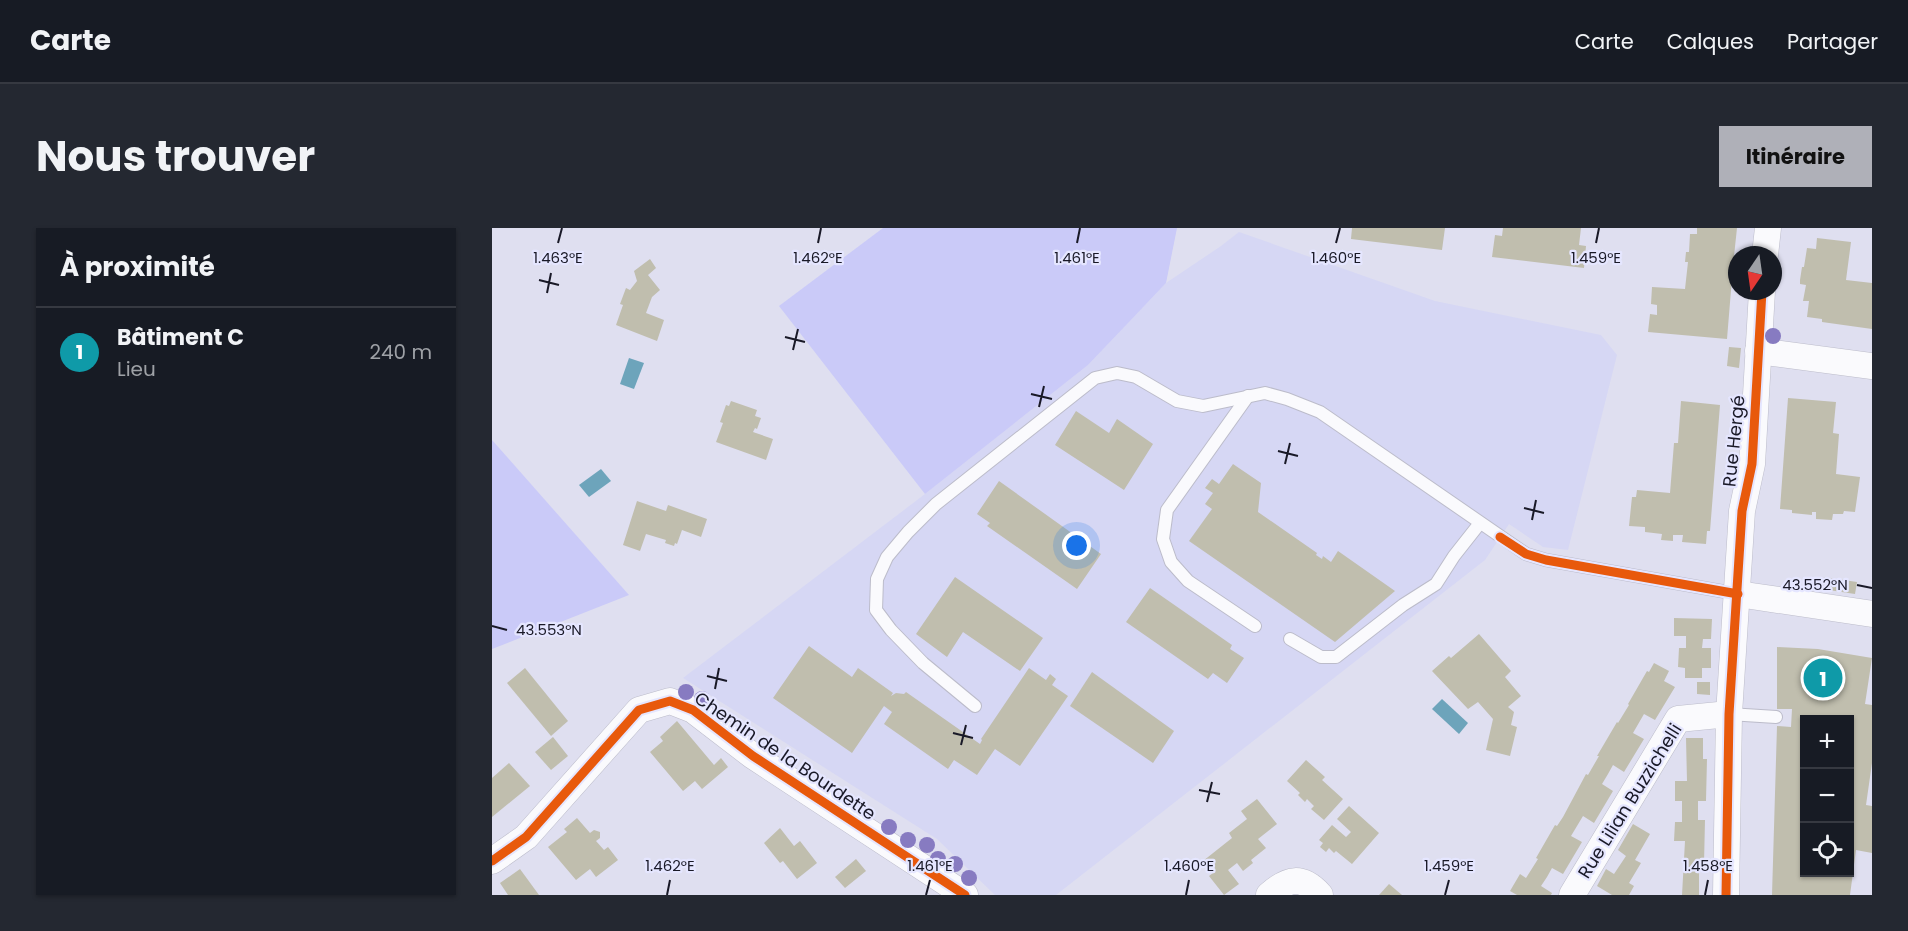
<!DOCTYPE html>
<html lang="fr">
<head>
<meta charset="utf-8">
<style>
  :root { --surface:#171b24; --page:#242831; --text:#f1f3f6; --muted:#9ea1a6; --line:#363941; --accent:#afb0b8 }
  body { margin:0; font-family:Poppins,sans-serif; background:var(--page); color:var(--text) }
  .controls { position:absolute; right:18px; bottom:18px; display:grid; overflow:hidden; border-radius:0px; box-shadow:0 2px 4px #0004 }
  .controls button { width:54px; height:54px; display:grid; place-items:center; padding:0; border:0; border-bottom:2px solid var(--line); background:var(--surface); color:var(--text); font:30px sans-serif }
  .compass { position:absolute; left:1236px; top:18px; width:54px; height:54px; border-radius:50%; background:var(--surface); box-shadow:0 2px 4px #0004; rotate:193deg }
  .you { position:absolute; left:585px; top:318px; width:21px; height:21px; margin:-15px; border:4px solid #fff; border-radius:50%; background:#1a73e8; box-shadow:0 0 0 9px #1a73e833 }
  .badge { display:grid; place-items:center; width:39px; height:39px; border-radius:50%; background:var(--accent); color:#fff; font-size:20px; font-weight:700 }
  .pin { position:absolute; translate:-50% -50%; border:3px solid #fff; box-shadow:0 2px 6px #0006 }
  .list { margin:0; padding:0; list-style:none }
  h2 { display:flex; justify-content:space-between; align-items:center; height:78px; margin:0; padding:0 24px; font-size:26px }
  h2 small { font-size:20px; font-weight:400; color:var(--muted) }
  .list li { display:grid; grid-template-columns:39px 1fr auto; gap:18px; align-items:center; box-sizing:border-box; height:90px; padding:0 24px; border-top:2px solid var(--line) }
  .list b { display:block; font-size:22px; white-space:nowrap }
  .list p { margin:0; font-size:20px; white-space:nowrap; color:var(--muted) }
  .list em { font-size:20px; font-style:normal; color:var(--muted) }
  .icon { flex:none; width:33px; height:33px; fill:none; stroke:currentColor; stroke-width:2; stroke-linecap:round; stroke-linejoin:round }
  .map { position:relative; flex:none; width:1380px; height:667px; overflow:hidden; border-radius:0px }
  header { display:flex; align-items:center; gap:36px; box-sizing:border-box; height:84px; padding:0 30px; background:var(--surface); border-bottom:2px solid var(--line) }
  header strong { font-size:28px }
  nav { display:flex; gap:33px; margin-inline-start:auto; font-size:21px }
  .intro { display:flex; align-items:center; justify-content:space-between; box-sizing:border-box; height:144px; padding:0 36px }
  h1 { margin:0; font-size:42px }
  .button { padding:15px 27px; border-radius:0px; background:var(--accent); color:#111; font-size:21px; font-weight:700 }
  main { display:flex; gap:36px; padding:0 36px }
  aside { flex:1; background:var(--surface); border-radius:0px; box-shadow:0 2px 4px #0004 }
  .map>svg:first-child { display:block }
</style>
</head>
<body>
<header>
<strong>Carte</strong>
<nav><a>Carte</a><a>Calques</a><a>Partager</a></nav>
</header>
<div class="intro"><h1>Nous trouver</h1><a class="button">Itinéraire</a></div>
<main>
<aside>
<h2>À proximité<small></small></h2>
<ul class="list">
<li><span class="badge" style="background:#0f9aa8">1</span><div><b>Bâtiment C</b><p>Lieu</p></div><em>240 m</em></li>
</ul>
</aside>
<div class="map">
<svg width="1380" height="667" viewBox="0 0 1380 667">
  <rect width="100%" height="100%" fill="#dfdff0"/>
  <path fill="#d6d7f4" d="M747,4L943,73L1109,107L1125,127L1076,322L1051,319L1017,296L993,332L564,667H503L445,611L191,450L433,266L596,137L674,55L729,18Z"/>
  <g fill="#cacaf8">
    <path d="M391,0H685L674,55L638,93L596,137L433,266L287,78Z"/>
    <path d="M0,212L137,367L0,421Z"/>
  </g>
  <g fill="#6da4bb">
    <path d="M137,130L152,135L142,161L128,156Z"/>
    <path d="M109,241L119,253L97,269L87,257Z"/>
    <path d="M950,471L976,495L967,506L940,481Z"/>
  </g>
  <g fill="#c0beae" fill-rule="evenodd">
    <path d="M860,0H953L950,22L859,11Z"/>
    <path d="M1011,0H1089L1087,17L1094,18L1092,40L1000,29L1003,7L1010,8Z"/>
    <path d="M1205,0H1245L1242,28L1245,29L1244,38H1241L1235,111L1156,104L1158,86L1165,87V77L1159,76L1160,59L1193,61L1196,34H1193L1194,24H1197L1198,6H1205Z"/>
    <path d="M1325,10L1359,14L1354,52L1380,55V101L1330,94V91L1315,89L1317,73H1311L1314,57L1308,56V52L1310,39H1312L1315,20L1324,21Z"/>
    <path d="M158,31L164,40L156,47L168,62L160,69L154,85L172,92L165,113L124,97L131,77L128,76L134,60L138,62L145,53L142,43Z"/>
    <path d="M1237,119L1249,120L1247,140L1235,138Z"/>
    <path d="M1296,170L1344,174L1341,205L1347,206L1344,246L1368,249L1363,284L1352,283L1351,286H1341L1340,292L1324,291V284H1320V287L1300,285V282L1288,281Z"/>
    <path d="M239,173L265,182L263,188L269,190L265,201L263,200L261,204L281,211L274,232L224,214L231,195L228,194L234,177L237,178Z"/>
    <path d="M1189,173L1228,177L1218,303H1215L1214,316L1190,314L1191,307H1181V313L1169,312L1170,306L1153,304V299L1137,298L1140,269H1144L1145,262L1178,265L1182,215H1186Z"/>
    <path d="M584,183L617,205L625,191L661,216L632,262L563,217Z"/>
    <path d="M741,236L769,255L766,284L825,325L824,327L830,331L831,328L839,334L846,323L903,363L843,414L697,313L720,281L713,276L721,265L713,260L720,251L727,256Z"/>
    <path d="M507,253L609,326L585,361L495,298L498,295L485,286Z"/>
    <path d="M145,273L174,283L176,277L215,291L209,309L190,302L185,316L183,315L182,318L173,315L174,312L154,306L148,323L131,317Z"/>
    <path d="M463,349L551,410L528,443L471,404L455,429L424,406Z"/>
    <path d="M1332,349L1365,354L1363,366L1330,361Z"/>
    <path d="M658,360L740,417L738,421L752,430L735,455L721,445L716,451L634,394Z"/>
    <path d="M1182,390L1220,391L1219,411H1211L1210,420H1219V440H1210V450H1193V440L1186,439L1187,420H1194V408H1182Z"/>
    <path d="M987,406L1019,443L1013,449L1029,468L1016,479L1022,484L1019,497L1025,499L1018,528L994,522L1001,491L986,474L976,481L940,443L957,428L959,430Z"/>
    <path d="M317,418L360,449L366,440L401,465L399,468L404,465L412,466L414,464L488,516L490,512L489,511L537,440L554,452L558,446L564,451L560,457L576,468L528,538L503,521L485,547L462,532L456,541L392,496L400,484L392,478L360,525L281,470Z"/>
    <path d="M1285,419L1326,421L1380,430L1373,476L1380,477V535L1374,577L1380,578V625L1364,622L1358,667H1280L1285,498L1299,499L1300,481H1285ZM1312,491H1358V645H1312Z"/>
    <path d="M1162,435L1177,443L1172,453L1183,459L1163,492L1152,486L1141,505L1152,511L1132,544L1121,537L1116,546L1110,556L1121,563L1102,595L1091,588L1079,608L1090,614L1071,646L1060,640L1055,649L1049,658L1060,665L1059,667H1025L1018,663L1028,646L1034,650L1046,631L1044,630L1063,597L1065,598L1071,589L1094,546L1096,547L1107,528H1105L1125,494L1126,495L1137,477L1136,476L1155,443L1157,444Z"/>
    <path d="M33,440L76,493L59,508L15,455Z"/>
    <path d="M600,444L682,503L661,535L578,478Z"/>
    <path d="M1205,454H1218V467L1205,466Z"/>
    <path d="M185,493L222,537L229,530L236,539L210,561L203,553L191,563L158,524L171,513L168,509Z"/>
    <path d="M61,509L76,528L59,542L43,524Z"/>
    <path d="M1194,510H1211V531H1215L1214,573H1206V592H1213L1212,636L1207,635V667H1190L1193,613H1182L1183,594H1190V573H1183V553H1195Z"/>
    <path d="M814,532L833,549L830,552L851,571L832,592L819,581L822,578L815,571L813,574L806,567L808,565L795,553Z"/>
    <path d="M17,535L38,558L0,589V550Z"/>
    <path d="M765,571L785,596L766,611L774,620L759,632L761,635L751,643L745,635L736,642L747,656L732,667L717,648L721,645L711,633L740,610L737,605L755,591L749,583Z"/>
    <path d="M857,578L887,605L860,636L844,623L842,625L837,620L834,624L828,619L831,615L827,612L840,597L854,609L859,604L845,591Z"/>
    <path d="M85,590L98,605L102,602L108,604V610L104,613L112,622L116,619L126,632L104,649L98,641L84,652L56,619L75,604L72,601Z"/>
    <path d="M1141,596L1158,606L1143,632L1149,635L1137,655L1142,658L1137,667H1120L1105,658L1114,641L1122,646L1134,628L1126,622Z"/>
    <path d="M288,600L302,618L308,613L325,635L305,651L291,633L288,635L272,615Z"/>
    <path d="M364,631L374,643L353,660L343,649Z"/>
    <path d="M28,641L47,667H16L8,655Z"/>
    <path d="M897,656L910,667H887Z"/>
  </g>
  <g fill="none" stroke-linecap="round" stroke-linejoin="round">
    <defs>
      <g id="service">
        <path d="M756,168L675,282L671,311L679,334L696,353L763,398"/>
        <path d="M798,411L829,429H844L911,377L944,356L962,328L988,295"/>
        <path d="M483,478L431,435L399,402L384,382L385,351L395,329L416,304L444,276L603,150L625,145L644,149L685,173L711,178L773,165L795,171L828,184L1034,326L1054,332L1246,366"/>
        <path d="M1237,486L1284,489"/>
      </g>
      <g id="minor">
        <path d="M1273,27L1276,0"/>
        <path d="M1266,123L1380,138"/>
        <path d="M1246,366L1380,386"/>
        <path d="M0,633L34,609L147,482L178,473L201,482L261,528L473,667"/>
        <path d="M777,667C796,650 810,647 828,667"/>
        <path d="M1080,667L1186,491L1237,486"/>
        <path d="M1234,667L1237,486L1250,283L1260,236L1270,63"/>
      </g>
    </defs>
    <use href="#service" stroke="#bcbcca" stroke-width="14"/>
    <use href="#minor" stroke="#bcbcca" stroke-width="27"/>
    <use href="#service" stroke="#fafafd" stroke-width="12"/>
    <use href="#minor" stroke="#fafafd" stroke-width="26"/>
    <defs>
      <g id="cycleway">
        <path d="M1008,309L1034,326L1054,332L1246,366"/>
        <path d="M0,633L34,609L147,482L178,473L201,482L261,528L473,667"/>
        <path d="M1234,667L1237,486L1250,283L1260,236L1270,63"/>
      </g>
    </defs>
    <use href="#cycleway" stroke="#e5e6ff" stroke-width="13"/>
    <use href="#cycleway" stroke="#e8590c" stroke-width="9"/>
  </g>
  <g fill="#877bc1">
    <circle cx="1281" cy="108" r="8"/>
    <circle cx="194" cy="464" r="8"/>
    <circle cx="210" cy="471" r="8"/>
    <circle cx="397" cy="599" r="8"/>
    <circle cx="416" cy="612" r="8"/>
    <circle cx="435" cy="617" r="8"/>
    <circle cx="446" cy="631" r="8"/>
    <circle cx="463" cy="636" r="8"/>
    <circle cx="477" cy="650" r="8"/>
  </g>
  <path fill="none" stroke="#191927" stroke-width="2" d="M66,15L70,0M326,15L329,0M585,15L588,0M844,15L848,0M1104,15L1107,0M47,52L67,57M55,65L59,45M293,109L313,114M301,122L306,101M539,166L560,171M547,179L552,158M786,223L806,228M793,236L798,215M1032,280L1052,285M1040,292L1044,272M1365,357L1380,360M0,398L15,402M215,448L235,453M223,461L227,440M461,505L481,510M469,517L474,497M707,562L728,566M715,574L720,554M175,667L178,652M434,667L438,652M694,667L697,652M953,667L957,652M1213,667L1216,652"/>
  <g text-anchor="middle" stroke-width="4.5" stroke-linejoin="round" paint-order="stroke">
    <g font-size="18" fill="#191927" stroke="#e5e6ff">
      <text transform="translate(1242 213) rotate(-84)" y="6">Rue Hergé</text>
      <text transform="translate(293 528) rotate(34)" y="6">Chemin de la Bourdette</text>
      <text transform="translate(1138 573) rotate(-58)" y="6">Rue Lilian Buzzichelli</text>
    </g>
  </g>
  <g font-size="15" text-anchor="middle" fill="#191927" stroke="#e5e6ff" stroke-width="4.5" stroke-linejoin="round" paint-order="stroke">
    <text x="66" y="35">1.463°E</text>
    <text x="326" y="35">1.462°E</text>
    <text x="585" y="35">1.461°E</text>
    <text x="844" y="35">1.460°E</text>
    <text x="1104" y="35">1.459°E</text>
    <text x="1323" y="362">43.552°N</text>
    <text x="57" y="407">43.553°N</text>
    <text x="178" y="643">1.462°E</text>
    <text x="438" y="643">1.461°E</text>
    <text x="697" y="643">1.460°E</text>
    <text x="957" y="643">1.459°E</text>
    <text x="1216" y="643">1.458°E</text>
  </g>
</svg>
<div class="controls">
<button>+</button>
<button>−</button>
<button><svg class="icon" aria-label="locate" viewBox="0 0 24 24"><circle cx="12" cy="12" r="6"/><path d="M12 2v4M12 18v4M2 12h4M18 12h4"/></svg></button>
</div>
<svg class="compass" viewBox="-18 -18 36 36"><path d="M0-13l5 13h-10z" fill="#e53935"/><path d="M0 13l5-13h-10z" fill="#9ea1a6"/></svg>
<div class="you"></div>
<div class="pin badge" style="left:1331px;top:450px;background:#0f9aa8">1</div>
</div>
</main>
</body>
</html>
